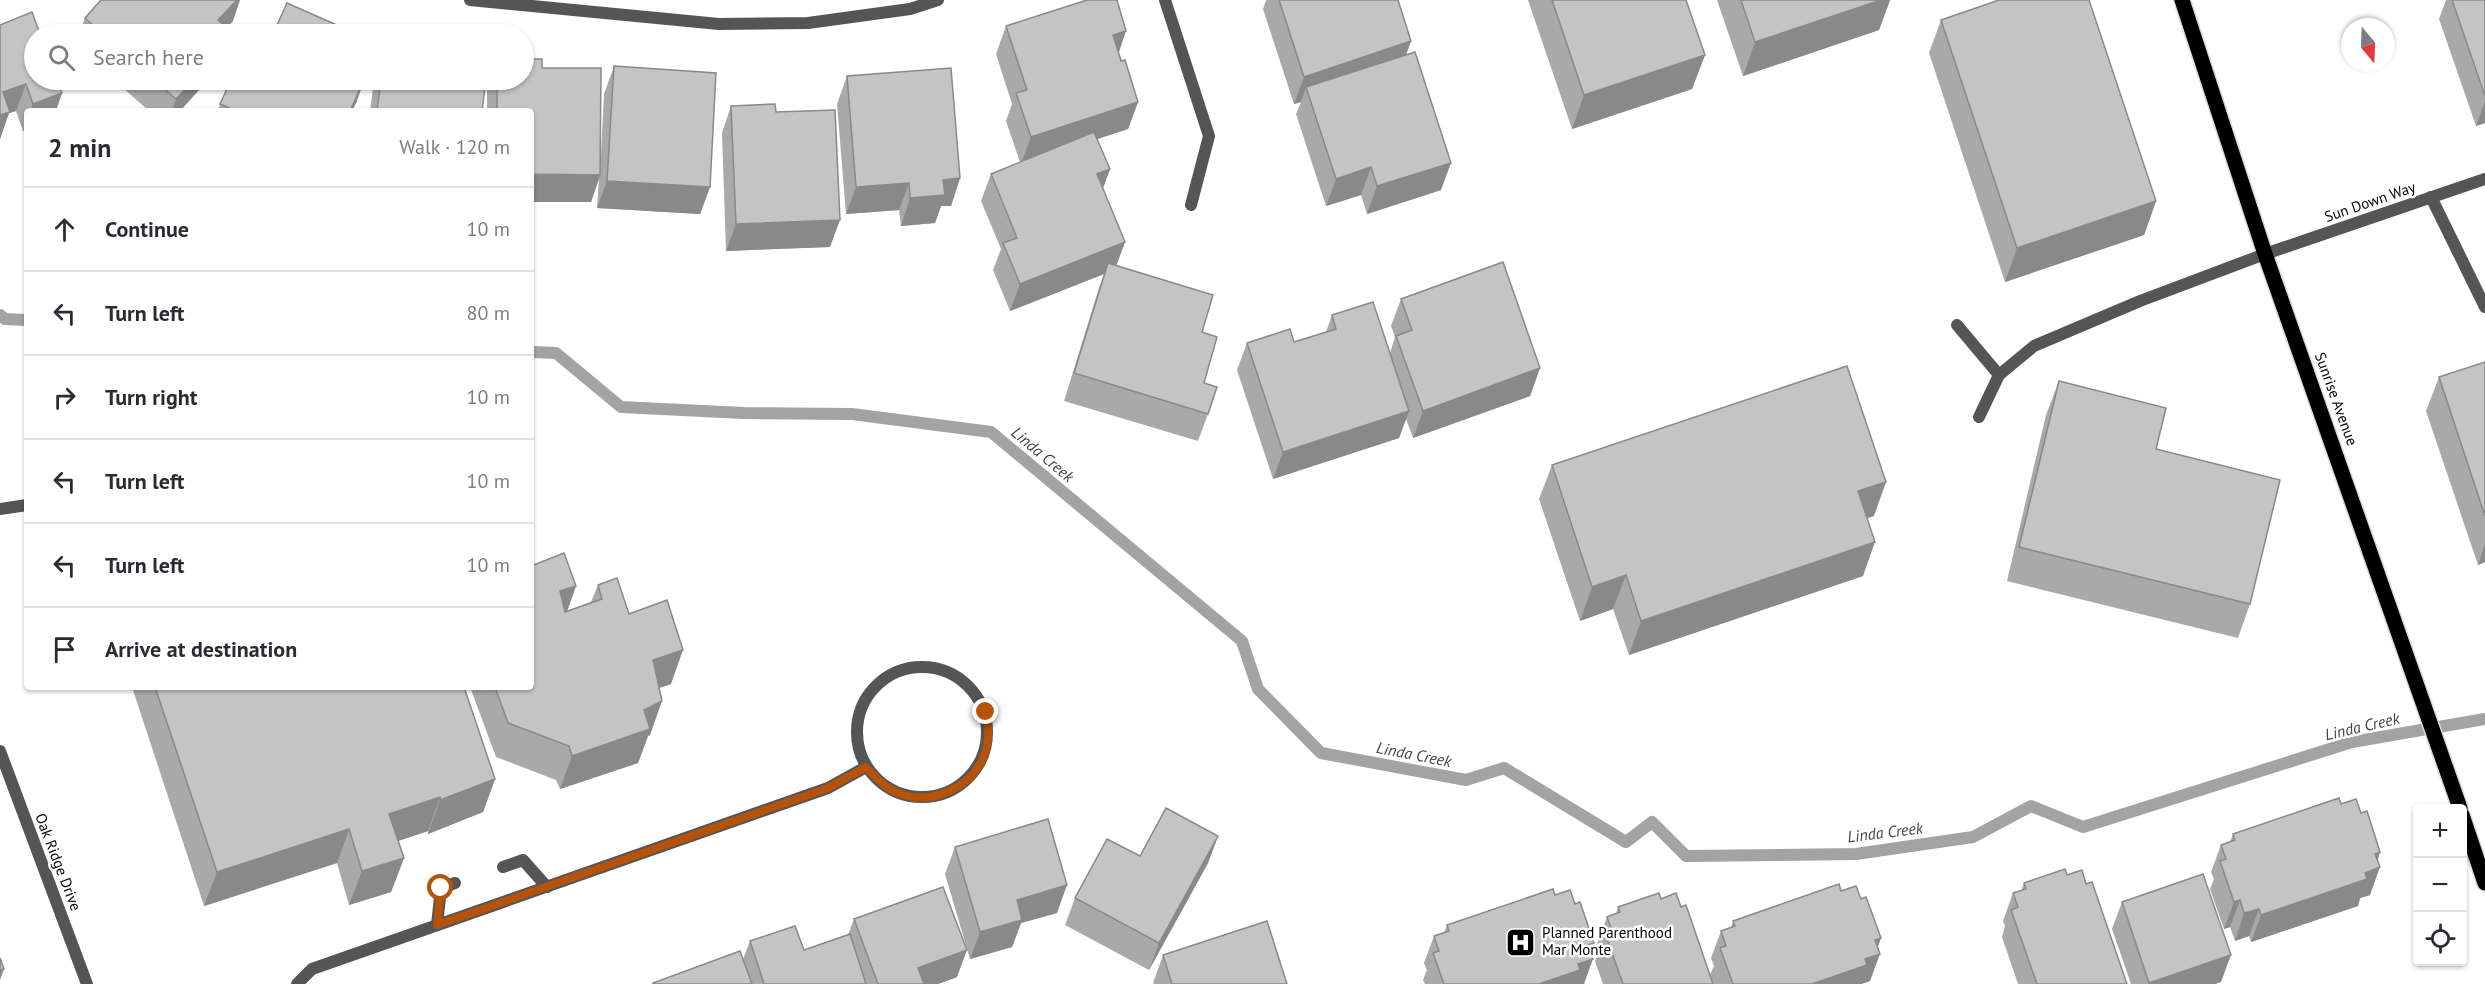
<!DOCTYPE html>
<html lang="en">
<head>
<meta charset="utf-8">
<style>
  :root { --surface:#fff; --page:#f2f2f3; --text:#2b2b33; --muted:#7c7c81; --line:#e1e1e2 }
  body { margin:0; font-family:"PT Sans",sans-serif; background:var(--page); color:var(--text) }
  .controls { position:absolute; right:18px; bottom:18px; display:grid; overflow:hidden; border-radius:6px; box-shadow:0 2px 4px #0004 }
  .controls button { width:54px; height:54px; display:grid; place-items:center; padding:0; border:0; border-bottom:2px solid var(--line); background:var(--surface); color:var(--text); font:30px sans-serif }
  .compass { position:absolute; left:2341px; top:18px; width:54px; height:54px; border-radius:50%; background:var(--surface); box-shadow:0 2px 4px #0004; rotate:161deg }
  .stop { position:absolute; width:18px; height:18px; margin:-14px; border:4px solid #b45309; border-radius:50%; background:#fff }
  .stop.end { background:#b45309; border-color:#fff; box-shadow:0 2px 6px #0008 }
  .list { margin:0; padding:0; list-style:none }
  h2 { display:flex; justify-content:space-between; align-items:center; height:78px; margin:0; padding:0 24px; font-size:26px }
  h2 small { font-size:20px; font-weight:400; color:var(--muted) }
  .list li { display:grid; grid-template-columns:39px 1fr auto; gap:18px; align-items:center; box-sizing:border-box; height:84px; padding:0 24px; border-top:2px solid var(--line) }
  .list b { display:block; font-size:22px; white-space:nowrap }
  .list em { font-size:20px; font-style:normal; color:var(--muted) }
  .icon { flex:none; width:33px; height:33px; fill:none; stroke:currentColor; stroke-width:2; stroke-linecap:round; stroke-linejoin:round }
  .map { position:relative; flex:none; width:2485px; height:984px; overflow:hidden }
  .search { position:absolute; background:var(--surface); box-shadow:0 2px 4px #0004; left:24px; top:24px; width:510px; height:66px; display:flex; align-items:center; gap:15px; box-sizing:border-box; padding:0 21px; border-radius:33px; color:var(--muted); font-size:22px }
  .panel { position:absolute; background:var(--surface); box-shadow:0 2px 4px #0004; left:24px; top:108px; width:510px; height:582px; border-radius:6px }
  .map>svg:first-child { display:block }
</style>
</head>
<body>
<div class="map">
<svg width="2485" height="984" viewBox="0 0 2485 984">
  <rect width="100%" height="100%" fill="#fff"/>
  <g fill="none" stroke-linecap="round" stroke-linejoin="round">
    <g stroke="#a3a3a3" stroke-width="12">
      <path d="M0,315L5,319L27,320"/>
      <path d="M531,352L556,353L621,407L744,413L852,414L991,432L1242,641L1258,689L1321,753L1466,780L1504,768L1626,842L1652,822L1686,856L1856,854L1973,837L2031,806L2083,827L2352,742L2485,719"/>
    </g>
    <defs>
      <g id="primary">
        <path d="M2182,0L2265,254L2460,808"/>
        <path d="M2462,815L2485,883"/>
      </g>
    </defs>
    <use href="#primary" stroke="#dbdbdb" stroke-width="18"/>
    <g stroke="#555" stroke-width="12">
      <path d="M2431,197L2485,307"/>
      <path d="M1957,325L1999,375"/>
      <path d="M1979,417L1999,375L2034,346L2140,301L2265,254"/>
      <path d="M0,509L27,505"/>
      <circle cx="922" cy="732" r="65"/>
      <path d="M503,867L523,860L547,887"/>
      <path d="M437,925L441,888L455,883"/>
      <path d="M297,984L312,969L828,788L866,767"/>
    </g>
    <g stroke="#555" stroke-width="12">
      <path d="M470,0L719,24L808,23L910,9L938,0"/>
      <path d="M1165,0L1209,136L1191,205"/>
      <path d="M2265,254L2485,179"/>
      <path d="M0,751L87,984"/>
    </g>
    <use href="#primary" stroke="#000" stroke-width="15"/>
  </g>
  <g fill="#a9a9a9">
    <path d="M1266,0H1398L1411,41L1406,55L1441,190L1367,214L1361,195L1326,206L1296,114L1301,102L1294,104L1263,9Z"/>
    <path d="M1528,0H1686L1705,55L1692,89L1572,129Z"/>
    <path d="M1717,0H1890L1879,30L1743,76Z"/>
    <path d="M2446,0H2485V123L2476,126L2439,19Z"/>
    <path d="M85,18L233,21L227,27L234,34H79Z"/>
    <path d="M1941,20L2156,201L2144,235L2005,282L1929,53Z"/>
    <path d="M0,25L56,111H27V129L23,131L16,111L9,113L0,139Z"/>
    <path d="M1006,26L1119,53L1138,102L1128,129L1097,139L1110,169L1103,188L1125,242L1116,266L1202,332L1204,383L1208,414L1198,441L1064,401L1098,291L1104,274L1010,311L993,270L1001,249L981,201L991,174L1020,162L1006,121L1012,104L996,54Z"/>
    <path d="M614,66L710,187L700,214L597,208L599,179L591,202L531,111H487V86L490,80H524L542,68L601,154L604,94Z"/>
    <path d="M847,76L960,178L951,206H941L935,223L901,226L899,210L846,214L837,104Z"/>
    <path d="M114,80H208L180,111H149Z"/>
    <path d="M374,80H486L482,111H370Z"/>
    <path d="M357,101L352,111H218L220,104Z"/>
    <path d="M731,106L776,112L830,247L726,251L722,133Z"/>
    <path d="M1401,299L1540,368L1530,396L1413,438L1406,419L1399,438L1273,479L1237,370L1247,343L1294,342L1326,332L1332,315L1390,353L1395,337L1391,326Z"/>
    <path d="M2485,362V562L2478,565L2426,411L2439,377Z"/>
    <path d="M2059,381L2156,449L2250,604L2238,638L2007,581L2046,415Z"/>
    <path d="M1552,465L1874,516L1867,518L1863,576L1629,655L1613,609L1580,621L1539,499Z"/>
    <path d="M598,585L629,614L671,684L659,688L650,735L648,736L638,763L560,789L556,780L496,757L470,687H531L576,586L567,611L591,602Z"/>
    <path d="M132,687H464L495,779L483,812L428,834V831L398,841L404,858L391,892L349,905L337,863L204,906Z"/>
    <path d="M2341,804L2361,813L2380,852L2378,860L2370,895L2360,898L2358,906L2251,942L2249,936L2235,941L2230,927L2224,929L2210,889L2214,879L2211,872L2221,845L2230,842L2233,834Z"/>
    <path d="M1218,836L1208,863L1149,970L1065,925L1075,898L1140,856Z"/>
    <path d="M955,847L1057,913L1021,923L1012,947L970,959L945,874Z"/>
    <path d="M2067,875L2086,884L2127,984H2018L2002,937L2005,926L2003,921L2013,893L2021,891L2024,883Z"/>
    <path d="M1841,891L1861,899L1881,938L1878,947L1870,981L1861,984H1603L1595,961L1599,950L1597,944L1607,917L1616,914L1618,907L1661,899L1681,907L1710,975L1714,966L1711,958L1721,931L1731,928L1733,921Z"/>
    <path d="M1555,895L1591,952L1584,984H1425L1423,980L1427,970L1424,963L1434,936L1444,933L1447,925Z"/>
    <path d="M2122,902L2221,982L2215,984H2131L2112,929Z"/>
    <path d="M854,919L957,977L938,984H652L653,983L743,959L750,941L804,950L848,935Z"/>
    <path d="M1163,955L1287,984H1154L1153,983Z"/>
  </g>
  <g fill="#898989">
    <path d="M237,0H240L233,21L220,34L218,20Z"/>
    <path d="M1881,0H1890L1879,30L1743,76L1755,42Z"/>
    <path d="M1126,31L1117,58L1113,35Z"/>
    <path d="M1411,41L1401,68L1306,87L1301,102L1294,104L1304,77Z"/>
    <path d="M1705,55L1692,89L1572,129L1584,95Z"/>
    <path d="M194,80H208L180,111H172L176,99Z"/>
    <path d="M364,80L357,101L352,111H350Z"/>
    <path d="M26,84L16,111L9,113L0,139V100L3,92Z"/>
    <path d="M62,93L56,111H30L33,104Z"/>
    <path d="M2485,101V123L2476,126Z"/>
    <path d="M1138,102L1128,129L1021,164L1031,137Z"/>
    <path d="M27,120V129L23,131Z"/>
    <path d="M1451,163L1441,190L1367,214L1377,186Z"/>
    <path d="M1371,167L1361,195L1326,206L1336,179Z"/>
    <path d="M1110,169L1100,196L1097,174Z"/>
    <path d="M531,174L600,175L591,202H531Z"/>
    <path d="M960,178L951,206H941L935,223L901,226L910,198L943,180Z"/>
    <path d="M607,181L710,187L700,214L597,208Z"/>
    <path d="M909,183L899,210L846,214L856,187Z"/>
    <path d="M2156,201L2144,235L2005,282L2017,248Z"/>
    <path d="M840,220L830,247L726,251L736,224Z"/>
    <path d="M1125,242L1115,269L1108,263L1104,274L1010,311L1020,284Z"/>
    <path d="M1540,368L1530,396L1413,438L1423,411Z"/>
    <path d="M1409,411L1399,438L1273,479L1283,452Z"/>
    <path d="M1886,482L1874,516L1846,525L1858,491Z"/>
    <path d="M1875,542L1863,576L1629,655L1641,621Z"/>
    <path d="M2485,544V562L2478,565Z"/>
    <path d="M1626,575L1613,609L1580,621L1592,587Z"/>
    <path d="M576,586L564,620L560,591Z"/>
    <path d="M683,650L671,684L641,694L653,660Z"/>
    <path d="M662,701L650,735L648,736L638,763L560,789L572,756L644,710Z"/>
    <path d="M495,779L483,812L428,834L440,800Z"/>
    <path d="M440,797L428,831L377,848L389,814Z"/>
    <path d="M349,829L337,863L204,906L217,872Z"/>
    <path d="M1218,836L1208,863L1149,970L1159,943Z"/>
    <path d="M2380,852L2374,870L2380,867L2370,895L2360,898L2358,906L2251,942L2261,915L2375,854Z"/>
    <path d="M404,858L391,892L349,905L362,871Z"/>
    <path d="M1067,885L1057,913L1021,923L1012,947L970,959L980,932L1017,900Z"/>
    <path d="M2240,900L2230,927L2224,929L2234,902Z"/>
    <path d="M2259,909L2249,936L2235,941L2244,913Z"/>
    <path d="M1881,938L1874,955L1880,954L1870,981L1861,984H1812L1865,959L1875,940Z"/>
    <path d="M1594,943L1587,961L1593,959L1584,984H1539L1578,964L1588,945Z"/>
    <path d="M967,950L957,977L938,984H912L918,968Z"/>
    <path d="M2231,955L2221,982L2215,984H2149V983Z"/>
    <path d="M4,969L0,980V970Z"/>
  </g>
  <g fill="#c4c4c4" stroke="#898989" stroke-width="1.5">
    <path d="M101,0H237L218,20L234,34H103L85,18Z"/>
    <path d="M1087,0H1117L1126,31L1113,35L1121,61L1125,60L1138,102L1031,137L1016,93L1027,90L1006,26Z"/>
    <path d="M1279,0H1398L1411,41L1304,77Z"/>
    <path d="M1552,0H1686L1705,55L1584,95Z"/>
    <path d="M1741,0H1881L1755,42Z"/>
    <path d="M1999,0H2089L2156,201L2017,248L1941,20Z"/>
    <path d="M2452,0H2485V96Z"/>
    <path d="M287,3L357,34H273Z"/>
    <path d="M32,12L40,34H34V80H57L62,93L33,104L26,84L3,92L10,112L0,115V25Z"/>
    <path d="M1415,52L1451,163L1377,186L1371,167L1336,179L1306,87Z"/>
    <path d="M524,59H542V68H601L600,175L531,174V111H497V80H524Z"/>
    <path d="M614,66L716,73L710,187L607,181Z"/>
    <path d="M951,68L960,178L943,180L945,195L910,198L909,183L856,187L847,76Z"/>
    <path d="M154,80H194L176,99Z"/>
    <path d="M231,80H364L350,111H237L220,104Z"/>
    <path d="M381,80H486L482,111H377Z"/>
    <path d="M775,104L776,112L835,110L840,220L736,224L731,106Z"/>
    <path d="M1094,132L1110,169L1097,174L1125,242L1020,284L1003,243L1017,238L991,174Z"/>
    <path d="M1503,262L1540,368L1423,411L1396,336L1412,330L1401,299Z"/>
    <path d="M1108,263L1213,295L1202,332L1217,337L1204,383L1217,387L1208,414L1074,373Z"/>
    <path d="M1373,302L1409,411L1283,452L1247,343L1290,329L1294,342L1336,329L1332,315Z"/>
    <path d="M2485,362V516L2439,377Z"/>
    <path d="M1847,366L1886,482L1858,491L1875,542L1641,621L1626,575L1592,587L1552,465Z"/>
    <path d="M2059,381L2166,408L2156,449L2280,480L2250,604L2019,547Z"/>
    <path d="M564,553L576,586L560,591L565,612L602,599L598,585L617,578L629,614L667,600L683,650L653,660L662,701L644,710L650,729L572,756L569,746L508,723L495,687H531V566Z"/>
    <path d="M155,687H464L495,779L440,800V797L389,814L404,858L362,871L349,829L217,872Z"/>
    <path d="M2339,798L2341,804L2356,799L2361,813L2367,811L2380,852L2375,854L2380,867L2365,873L2367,879L2261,915L2259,909L2244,913L2240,900L2234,902L2220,861L2226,859L2221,845L2235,840L2233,834Z"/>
    <path d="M1166,808L1218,836L1159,943L1075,898L1107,839L1140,856Z"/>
    <path d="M1048,819L1067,885L1017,900L1022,920L980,932L955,847Z"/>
    <path d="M2065,869L2067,875L2082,870L2086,884L2092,882L2127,984H2037L2011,910L2018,907L2013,893L2026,889L2024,883Z"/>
    <path d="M2203,874L2231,955L2149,983L2122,902Z"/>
    <path d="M1839,884L1841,891L1856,886L1861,899L1866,897L1881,938L1875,940L1880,954L1865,959L1867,965L1812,984H1733L1720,948L1726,946L1721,931L1735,926L1733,921Z"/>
    <path d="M943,887L967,950L918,968L924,984H878L854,919Z"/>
    <path d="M1553,889L1555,895L1570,890L1575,904L1580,902L1594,943L1588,945L1593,959L1578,964L1580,970L1539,984H1444L1433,953L1439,951L1434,936L1449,931L1447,925Z"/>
    <path d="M1659,893L1661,899L1676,893L1681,907L1686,905L1713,984H1623L1605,933L1612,931L1607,917L1620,912L1618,907Z"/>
    <path d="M1267,921L1287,984H1172L1163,955Z"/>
    <path d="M795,926L804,950L850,934L866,984H764L750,941Z"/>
    <path d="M740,951L752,984H653V983Z"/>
    <path d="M0,958L4,969L0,970Z"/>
  </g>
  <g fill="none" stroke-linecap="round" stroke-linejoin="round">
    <path stroke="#b45309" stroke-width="8" d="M441,888L437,925L828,788L866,767C876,778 884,787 898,793C932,806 973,788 985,753C990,740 988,726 986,712"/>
  </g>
  <defs>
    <symbol id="hospital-square" viewBox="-11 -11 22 22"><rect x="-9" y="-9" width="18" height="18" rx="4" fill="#000" stroke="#fff"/><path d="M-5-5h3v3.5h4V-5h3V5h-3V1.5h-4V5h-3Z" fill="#fff"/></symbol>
  </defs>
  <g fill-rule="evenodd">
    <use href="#hospital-square" x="1504" y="926" width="33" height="33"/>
  </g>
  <g text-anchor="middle" stroke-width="5" stroke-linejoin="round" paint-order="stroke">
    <g font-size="15" fill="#000" stroke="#fff">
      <text transform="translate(2370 202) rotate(-19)" y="5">Sun Down Way</text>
      <text transform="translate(2336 399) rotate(70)" y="5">Sunrise Avenue</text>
      <text transform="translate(58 862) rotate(69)" y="5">Oak Ridge Drive</text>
    </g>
    <g font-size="15" fill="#000" stroke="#fff" text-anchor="start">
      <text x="1542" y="938">Planned Parenthood<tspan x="1542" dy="17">Mar Monte</tspan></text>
    </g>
    <g font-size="16" font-style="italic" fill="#444" stroke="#fff">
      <text transform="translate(1043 454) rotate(40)" y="6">Linda Creek</text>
      <text transform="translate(2362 726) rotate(-13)" y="6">Linda Creek</text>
      <text transform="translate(1414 754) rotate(11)" y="6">Linda Creek</text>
      <text transform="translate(1885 832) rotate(-7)" y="6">Linda Creek</text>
    </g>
  </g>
</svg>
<div class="controls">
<button>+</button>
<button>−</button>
<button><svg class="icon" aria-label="locate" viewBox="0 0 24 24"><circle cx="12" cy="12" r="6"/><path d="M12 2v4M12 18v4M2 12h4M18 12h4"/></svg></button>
</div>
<svg class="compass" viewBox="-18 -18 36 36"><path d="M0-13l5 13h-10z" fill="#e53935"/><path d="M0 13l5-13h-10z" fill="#7c7c81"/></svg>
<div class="stop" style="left:441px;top:888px"></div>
<div class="stop end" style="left:986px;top:712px"></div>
<div class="search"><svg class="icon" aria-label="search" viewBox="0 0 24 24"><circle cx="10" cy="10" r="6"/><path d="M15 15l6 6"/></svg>Search here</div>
<section class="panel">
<h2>2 min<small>Walk · 120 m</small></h2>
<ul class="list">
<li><svg class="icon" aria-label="ahead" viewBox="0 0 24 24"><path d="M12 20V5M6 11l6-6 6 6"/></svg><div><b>Continue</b></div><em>10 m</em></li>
<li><svg class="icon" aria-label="left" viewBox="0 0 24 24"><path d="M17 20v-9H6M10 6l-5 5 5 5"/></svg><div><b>Turn left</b></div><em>80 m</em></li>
<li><svg class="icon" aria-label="right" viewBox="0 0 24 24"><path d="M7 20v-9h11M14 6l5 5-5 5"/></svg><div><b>Turn right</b></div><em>10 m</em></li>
<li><svg class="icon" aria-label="left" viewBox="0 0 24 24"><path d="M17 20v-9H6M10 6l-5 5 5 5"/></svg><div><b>Turn left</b></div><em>10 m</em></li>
<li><svg class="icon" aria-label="left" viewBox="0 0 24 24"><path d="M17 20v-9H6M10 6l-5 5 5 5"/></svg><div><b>Turn left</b></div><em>10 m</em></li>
<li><svg class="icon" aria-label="arrive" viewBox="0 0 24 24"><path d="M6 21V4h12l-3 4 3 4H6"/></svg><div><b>Arrive at destination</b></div></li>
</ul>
</section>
</div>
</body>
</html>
